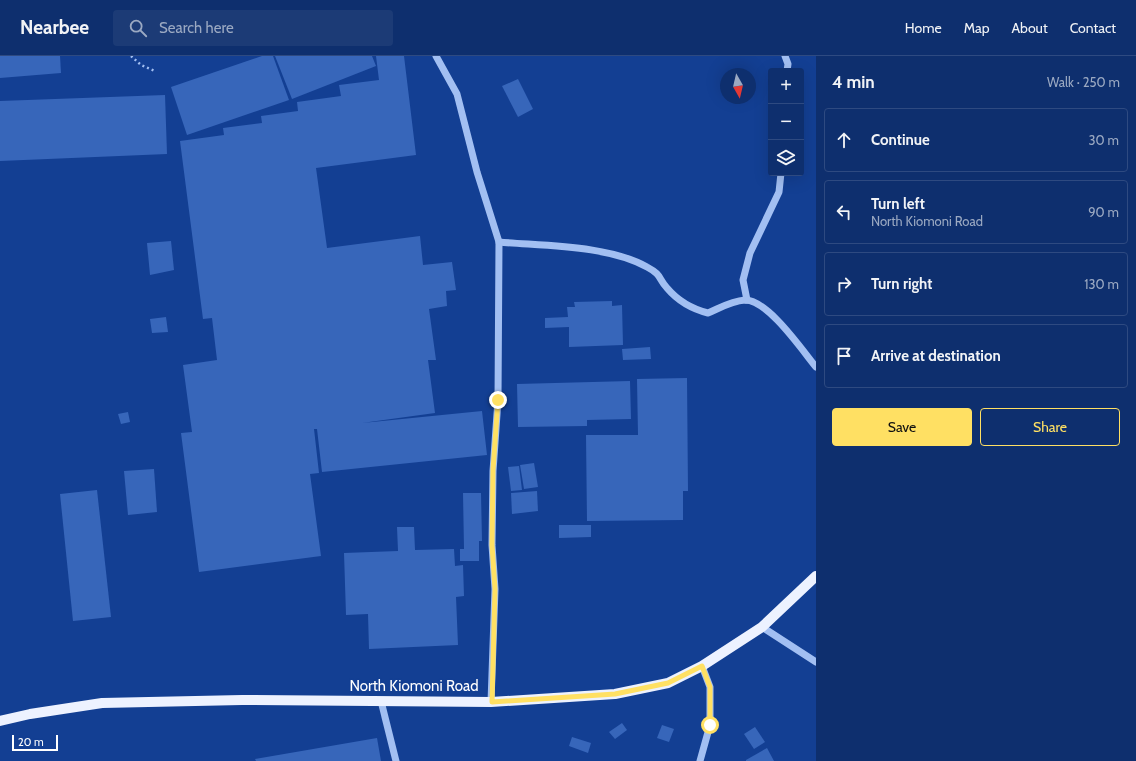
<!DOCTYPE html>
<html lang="en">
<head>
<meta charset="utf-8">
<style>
  :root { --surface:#0e2f6e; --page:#1c3b76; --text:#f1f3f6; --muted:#9ba9c2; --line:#2e4a81; --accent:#ffe063 }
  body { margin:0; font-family:Cabin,sans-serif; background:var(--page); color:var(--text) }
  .controls { position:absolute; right:12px; top:12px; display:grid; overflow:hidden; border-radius:4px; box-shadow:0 4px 16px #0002 }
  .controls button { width:36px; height:36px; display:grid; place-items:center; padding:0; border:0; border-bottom:1px solid var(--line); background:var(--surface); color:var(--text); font:20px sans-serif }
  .compass { position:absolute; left:720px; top:12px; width:36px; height:36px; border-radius:50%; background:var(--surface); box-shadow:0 4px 16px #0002; rotate:172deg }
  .scale { position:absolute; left:12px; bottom:10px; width:46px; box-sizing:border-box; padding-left:4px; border:2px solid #fff; border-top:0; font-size:11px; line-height:14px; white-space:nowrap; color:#fff; -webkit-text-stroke:3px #133f93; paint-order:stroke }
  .stop { position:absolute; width:12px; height:12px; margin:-9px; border:3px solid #ffe063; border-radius:50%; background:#fff }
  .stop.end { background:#ffe063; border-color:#fff; box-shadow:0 1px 4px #0008 }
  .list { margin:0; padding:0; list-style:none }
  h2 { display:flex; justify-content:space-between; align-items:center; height:52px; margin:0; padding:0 16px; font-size:17px }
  h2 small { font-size:13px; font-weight:400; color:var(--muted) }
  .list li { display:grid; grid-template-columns:26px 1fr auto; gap:12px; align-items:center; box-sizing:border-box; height:64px; margin:0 8px 8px; padding:0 8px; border:1px solid var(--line); border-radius:4px }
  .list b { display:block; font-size:15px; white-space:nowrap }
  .list p { margin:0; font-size:13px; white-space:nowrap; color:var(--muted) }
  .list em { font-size:13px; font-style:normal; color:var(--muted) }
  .actions { display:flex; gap:8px; padding:12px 16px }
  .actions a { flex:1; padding:9px 0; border:1px solid var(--accent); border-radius:4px; text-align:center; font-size:14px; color:var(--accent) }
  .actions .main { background:var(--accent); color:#111 }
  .icon { flex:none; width:22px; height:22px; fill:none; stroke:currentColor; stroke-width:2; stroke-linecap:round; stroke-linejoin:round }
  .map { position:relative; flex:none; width:816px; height:705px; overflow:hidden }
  header { display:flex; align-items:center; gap:24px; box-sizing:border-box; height:56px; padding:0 20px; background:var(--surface); border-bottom:1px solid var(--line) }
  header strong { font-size:19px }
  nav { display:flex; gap:22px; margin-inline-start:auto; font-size:14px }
  .search { width:280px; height:36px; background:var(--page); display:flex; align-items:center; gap:10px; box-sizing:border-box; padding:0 14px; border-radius:4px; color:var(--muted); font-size:15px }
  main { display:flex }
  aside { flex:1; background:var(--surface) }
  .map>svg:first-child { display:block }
</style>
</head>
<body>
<header>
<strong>Nearbee</strong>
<div class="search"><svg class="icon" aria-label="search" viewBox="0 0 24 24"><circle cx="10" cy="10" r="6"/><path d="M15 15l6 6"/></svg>Search here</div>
<nav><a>Home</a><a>Map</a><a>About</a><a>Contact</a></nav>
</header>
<main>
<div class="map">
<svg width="816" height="705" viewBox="0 0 816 705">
  <rect width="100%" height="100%" fill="#133f93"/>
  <g fill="#3766ba">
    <path d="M0,0H60L61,17L0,22Z"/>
    <path d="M262,0H273L289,44L187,79L171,31Z"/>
    <path d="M275,0H372L376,10L292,43Z"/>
    <path d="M376,0H404L416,99L316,112L327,192L420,180L423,209L452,206L456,234L446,235L447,250L429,253L436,304H428L435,357L362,367L482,355L487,399L322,416L317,373H314L319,417L310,418L321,500L199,516L181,377L192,376L183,309L217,304L212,262L203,263L180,85L224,79L223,72L262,67L261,60L298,55L297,46L341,40L339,29L379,24Z"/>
    <path d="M518,23L533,53L518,61L502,30Z"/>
    <path d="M165,39L167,98L0,105V45Z"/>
    <path d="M171,185L174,214L150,219L147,187Z"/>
    <path d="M612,245V250L622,249L623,289L569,291V271L545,272V262L568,261L567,251H575L574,246Z"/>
    <path d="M166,261L168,276L152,277L150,263Z"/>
    <path d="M650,291L651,303L623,304L622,293Z"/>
    <path d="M687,322L688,435H683V464L587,465L586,379H638L637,323Z"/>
    <path d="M630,325L631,363L587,364V370L518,371L517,328Z"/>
    <path d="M128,356L130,366L121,368L118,358Z"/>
    <path d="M534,407L538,431L524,433L520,409Z"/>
    <path d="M519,410L522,434L511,435L508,411Z"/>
    <path d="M154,413L157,456L128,459L124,415Z"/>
    <path d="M97,434L111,561L73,565L60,438Z"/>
    <path d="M537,435L538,455L512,458L511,437Z"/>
    <path d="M463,437H481L482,485H479V505H460V493H464Z"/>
    <path d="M559,469H591V481L559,482Z"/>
    <path d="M397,471H414L415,494L454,493L455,510L463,509L464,540L456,541L458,589L369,593L368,558L346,559L344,497L398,495Z"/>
    <path d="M622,667L627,674L615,683L609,676Z"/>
    <path d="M662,669L674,673L669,686L657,682Z"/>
    <path d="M755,671L765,686L754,693L744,678Z"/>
    <path d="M572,681L591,687L588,697L569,690Z"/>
    <path d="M377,682L381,705H256L255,703Z"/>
    <path d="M767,692L774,705H746V704Z"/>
  </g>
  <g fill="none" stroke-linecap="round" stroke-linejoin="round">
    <path stroke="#a2bff2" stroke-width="2.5" stroke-dasharray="2 3" stroke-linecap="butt" d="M131,0L141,9L155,15"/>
    <g stroke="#a2bff2" stroke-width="7">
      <path d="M436,0L457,38L477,116L499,186L498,344L493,415L492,489L495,533L491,646"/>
      <path d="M785,0L788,8L787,15"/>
      <path d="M499,186C543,190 608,189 647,211C662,219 658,222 667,232C678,245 692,253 708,257C720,252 731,245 745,244C768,244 802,294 816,311"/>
      <path d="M747,244L743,224L750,197L779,136L781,117"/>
      <path d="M762,571L816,606"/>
      <path d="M381,645L396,705"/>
      <path d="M700,705L710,669V631L702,610"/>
    </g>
    <path stroke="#edf2ff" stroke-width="10" d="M0,665L30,658L102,647L242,644L491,646L615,638L668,627L702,610L762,571L816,520"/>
  </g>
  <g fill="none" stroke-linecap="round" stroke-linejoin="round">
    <path stroke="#ffe063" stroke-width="5" d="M498,344L493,414L492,489L495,533L492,646L615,638L668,627L702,610L710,631V669"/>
  </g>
  <g text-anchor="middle" stroke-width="3" stroke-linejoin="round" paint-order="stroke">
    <g font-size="15" fill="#fff" stroke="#133f93">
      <text x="414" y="635">North Kiomoni Road</text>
    </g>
  </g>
</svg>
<div class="controls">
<button>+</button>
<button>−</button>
<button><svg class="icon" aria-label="layers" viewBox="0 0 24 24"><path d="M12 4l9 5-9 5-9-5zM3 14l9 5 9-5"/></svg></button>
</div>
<svg class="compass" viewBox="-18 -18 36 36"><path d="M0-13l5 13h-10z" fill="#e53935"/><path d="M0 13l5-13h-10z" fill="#9ba9c2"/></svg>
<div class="scale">20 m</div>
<div class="stop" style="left:710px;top:669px"></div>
<div class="stop end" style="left:498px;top:344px"></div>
</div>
<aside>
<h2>4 min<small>Walk · 250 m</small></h2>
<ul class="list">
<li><svg class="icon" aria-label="ahead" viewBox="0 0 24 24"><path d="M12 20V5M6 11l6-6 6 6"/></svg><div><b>Continue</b></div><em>30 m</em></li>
<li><svg class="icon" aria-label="left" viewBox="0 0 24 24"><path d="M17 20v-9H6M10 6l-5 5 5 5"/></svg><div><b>Turn left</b><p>North Kiomoni Road</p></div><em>90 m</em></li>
<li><svg class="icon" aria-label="right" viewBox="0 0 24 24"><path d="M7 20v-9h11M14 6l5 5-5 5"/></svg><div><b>Turn right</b></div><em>130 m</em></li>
<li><svg class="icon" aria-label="arrive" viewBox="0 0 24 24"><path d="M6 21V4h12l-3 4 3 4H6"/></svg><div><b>Arrive at destination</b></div></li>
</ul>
<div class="actions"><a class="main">Save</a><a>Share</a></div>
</aside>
</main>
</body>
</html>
